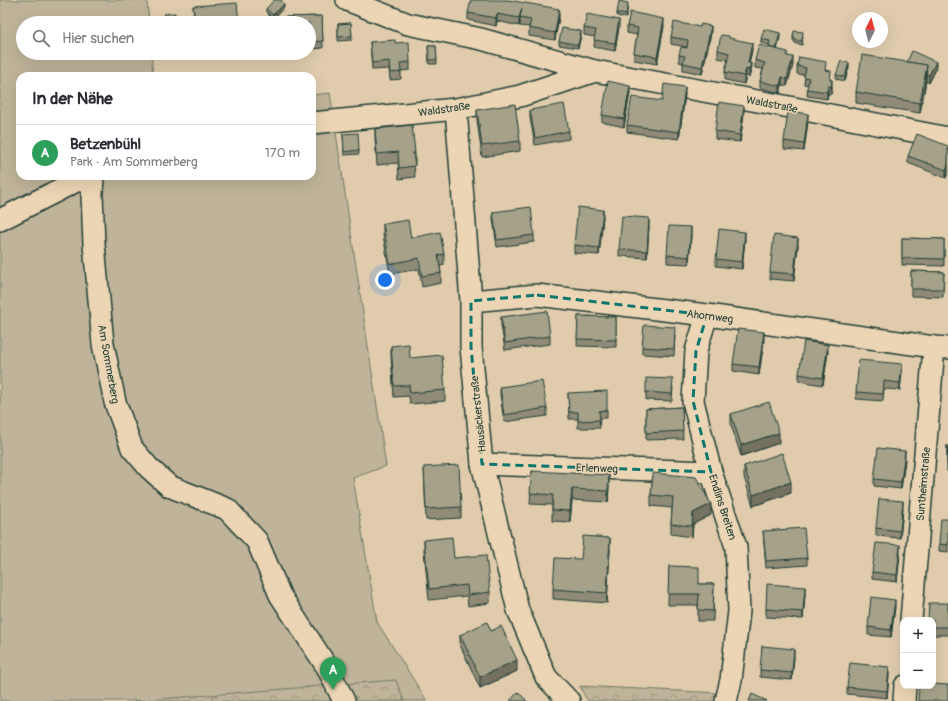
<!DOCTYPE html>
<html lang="de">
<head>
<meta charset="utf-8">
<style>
  :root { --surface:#fff; --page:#f2f2f3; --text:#2b2b33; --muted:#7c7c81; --line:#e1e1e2; --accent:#111827 }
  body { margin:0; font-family:Pangolin,sans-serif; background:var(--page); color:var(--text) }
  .controls { position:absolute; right:12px; bottom:12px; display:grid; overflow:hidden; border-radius:8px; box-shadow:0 4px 16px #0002 }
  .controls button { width:36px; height:36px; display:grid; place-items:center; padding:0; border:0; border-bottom:1px solid var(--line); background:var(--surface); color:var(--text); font:20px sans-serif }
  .compass { position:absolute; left:852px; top:12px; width:36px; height:36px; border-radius:50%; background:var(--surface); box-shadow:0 4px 16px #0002; rotate:6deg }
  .you { position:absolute; left:385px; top:280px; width:14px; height:14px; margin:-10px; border:3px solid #fff; border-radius:50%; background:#1a73e8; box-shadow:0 0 0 6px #1a73e833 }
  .badge { display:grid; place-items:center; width:26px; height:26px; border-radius:50%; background:var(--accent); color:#fff; font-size:13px; font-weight:700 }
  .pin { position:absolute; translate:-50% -33px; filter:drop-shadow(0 1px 2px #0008) }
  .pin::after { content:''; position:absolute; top:21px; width:14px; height:12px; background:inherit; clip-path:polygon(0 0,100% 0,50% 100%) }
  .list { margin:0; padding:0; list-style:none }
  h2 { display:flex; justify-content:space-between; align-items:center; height:52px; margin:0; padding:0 16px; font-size:17px }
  h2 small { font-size:13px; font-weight:400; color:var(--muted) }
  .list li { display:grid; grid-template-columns:26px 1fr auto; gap:12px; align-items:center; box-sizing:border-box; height:56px; padding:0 16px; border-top:1px solid var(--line) }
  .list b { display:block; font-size:15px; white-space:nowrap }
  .list p { margin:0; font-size:13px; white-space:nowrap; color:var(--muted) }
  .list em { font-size:13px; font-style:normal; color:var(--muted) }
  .icon { flex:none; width:22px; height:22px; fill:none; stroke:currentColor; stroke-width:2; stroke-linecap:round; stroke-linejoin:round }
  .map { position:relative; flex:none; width:948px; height:701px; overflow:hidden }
  .search { position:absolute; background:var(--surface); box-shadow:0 4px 16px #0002; left:16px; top:16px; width:300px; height:44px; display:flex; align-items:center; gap:10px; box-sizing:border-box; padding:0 14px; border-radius:22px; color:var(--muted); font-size:15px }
  .panel { position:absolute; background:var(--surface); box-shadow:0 4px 16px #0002; left:16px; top:72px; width:300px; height:108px; border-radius:12px }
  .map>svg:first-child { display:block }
</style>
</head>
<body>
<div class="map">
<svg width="948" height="701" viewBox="0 0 948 701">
  <defs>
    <pattern id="park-crowns" width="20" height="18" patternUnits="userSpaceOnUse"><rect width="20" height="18" fill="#bfb499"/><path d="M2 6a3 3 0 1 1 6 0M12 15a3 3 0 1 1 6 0" fill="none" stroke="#9b947e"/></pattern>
  </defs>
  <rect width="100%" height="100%" fill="#e0ccad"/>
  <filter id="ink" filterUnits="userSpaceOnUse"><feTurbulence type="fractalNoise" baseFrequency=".025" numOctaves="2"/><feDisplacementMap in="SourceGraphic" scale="8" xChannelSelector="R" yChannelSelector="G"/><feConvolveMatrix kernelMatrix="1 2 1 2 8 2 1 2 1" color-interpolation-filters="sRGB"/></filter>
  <g filter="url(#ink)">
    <path fill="#bfb499" stroke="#6f7866" d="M0,0H147L149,23H23V53H151L153,76H20V176H312V95L330,93L386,466L353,478L377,622L427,701H0Z"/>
    <g fill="url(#park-crowns)" stroke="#6f7866">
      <path d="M396,680L404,701H134Z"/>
      <path d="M580,686L720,693L717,701H588L584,695Z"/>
    </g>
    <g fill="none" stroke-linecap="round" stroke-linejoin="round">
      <defs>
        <g id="minor">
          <path d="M347,0L408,24L481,39L595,71L774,104L948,138"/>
          <path d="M456,109L471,301V347L482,464L518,610L546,677L569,701"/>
          <path d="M312,123L456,109L520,96L595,71"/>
          <path d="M93,176L92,195L94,244L103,344L115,402L132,448L149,468L169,486L227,509L257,541L280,595L327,667L344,701"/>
          <path d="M0,220L86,176"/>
          <path d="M471,301L537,295L707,315L934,347L948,348"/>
          <path d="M707,315L696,351L693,401L711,472L736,547L739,611L731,680L726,701"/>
          <path d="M482,464L711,472"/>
          <path d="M911,620L934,347"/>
          <path d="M904,701L905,686"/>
        </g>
      </defs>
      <use href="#minor" stroke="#1f3d34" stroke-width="24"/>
      <use href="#minor" stroke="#ecd5b5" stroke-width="21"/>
    </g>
    <g fill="#8f8b77" stroke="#1f3d34">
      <path d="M193,6L239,23H194Z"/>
      <path d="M628,6L626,18L617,16V13Z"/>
      <path d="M284,7L273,19L266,12V9Z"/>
      <path d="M468,13L559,17L555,40L529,36V27L520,26V22L519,26L497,21L496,26L468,20Z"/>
      <path d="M322,16L323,48L311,49V42H309V23H284V17Z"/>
      <path d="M351,23L352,40L338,41V24Z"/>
      <path d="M627,26H664L657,64L634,60V53L637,35L627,33Z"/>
      <path d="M619,27L615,51L594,47L595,37L584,35V28Z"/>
      <path d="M711,33L702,74L683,70V63L679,62V55L687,48V47L671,44V37Z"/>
      <path d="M581,35L578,48L559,45V41Z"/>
      <path d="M793,36H803L802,45L796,44L793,40Z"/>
      <path d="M780,37L777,50L788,56L793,65L787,86L782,85L780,93L760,88V81L763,69L755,68V60L769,48V45L761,43V39Z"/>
      <path d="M729,38L752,50L749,63L751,71L749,77L746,76L744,84L725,80V72L728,60L718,58V50Z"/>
      <path d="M370,42L395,43L410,62V70L401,71V79L390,80L389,69L372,70Z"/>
      <path d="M428,46H436L437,64H429Z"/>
      <path d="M797,66L826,70L831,80L832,88L831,94H828L827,99L807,96L808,85L804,84L805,75L797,74Z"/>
      <path d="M849,67L845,81L836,79V75Z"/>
      <path d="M936,69L929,83L926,81L920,113L856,103V92Z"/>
      <path d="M630,93L624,127L602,122V115Z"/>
      <path d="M685,94L679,139L627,132V125L662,101Z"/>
      <path d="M477,110L520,141V151L482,157L477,120Z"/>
      <path d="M530,110L569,131V139L535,145L530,118Z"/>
      <path d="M744,113L740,142L715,139V131Z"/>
      <path d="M808,121L804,151L784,149V141Z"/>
      <path d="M375,129L415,153V164H414L415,177L399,179L398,163L377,165L375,139Z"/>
      <path d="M343,134L359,150V154L344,155Z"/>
      <path d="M948,146V172L946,178L908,163V156Z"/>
      <path d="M493,212L534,235V242L497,247L493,219Z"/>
      <path d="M603,217L599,255L574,253V245Z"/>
      <path d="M383,224L444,254V265L440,266L441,273V283L422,287L419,269L390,274L383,235Z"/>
      <path d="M649,226L647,258L619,256V249Z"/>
      <path d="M691,235L689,264L667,263V255Z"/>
      <path d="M902,238L944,239V266L902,265Z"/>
      <path d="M745,239L742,269L716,266V259Z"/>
      <path d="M798,245L794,281L770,279V272Z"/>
      <path d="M911,271L944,272L943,297L911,296Z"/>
      <path d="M578,316L616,317V347L577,346Z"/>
      <path d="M501,317L550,336V344L505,350L501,325Z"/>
      <path d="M675,335L674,356L642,354V347Z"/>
      <path d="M764,340L759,375L733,371V364Z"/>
      <path d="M391,346L410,358L445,390V401L410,404L409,396L394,397L391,357Z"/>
      <path d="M828,352L823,385L799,381V374Z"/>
      <path d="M902,371L900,390L884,389L883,401L856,399V392Z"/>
      <path d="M500,387L547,408V416L504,422L500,394Z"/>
      <path d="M673,387L672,401L646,400V392Z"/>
      <path d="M568,393L607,410V418H599L600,428H578V419H569Z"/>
      <path d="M682,407L683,439L646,440V409Z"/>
      <path d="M731,414L779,443L741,456L731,425Z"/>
      <rect x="947" y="446" width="1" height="25"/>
      <path d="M905,459L901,489L874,486V479Z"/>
      <path d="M744,466L791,493L753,506L744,477Z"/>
      <path d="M424,467L461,507V518L426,520Z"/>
      <path d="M532,471L609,486L608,502L572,500L570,522L552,521V505L530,504Z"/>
      <path d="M653,473L711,515L693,524L692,537L671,534V524L672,508L651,506V495Z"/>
      <path d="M903,509L900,538L876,536V528Z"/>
      <path d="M948,519V552L939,551V544Z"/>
      <path d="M763,531L807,558V565L766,568Z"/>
      <path d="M424,540L454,558L490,592V603L468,606L467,596L429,600L424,551Z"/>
      <path d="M610,549L607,603L553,599V589L581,559Z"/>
      <path d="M900,553L897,582L872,579V572Z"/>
      <path d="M669,566L699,584H714L713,621H698V605H668Z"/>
      <path d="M805,594L803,619L766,617V609Z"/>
      <path d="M948,603V635H933V620Z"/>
      <path d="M895,607L891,637L868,635V627Z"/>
      <path d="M491,631L517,671L480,688L460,645V635Z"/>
      <path d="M794,657L792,680L760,677V670Z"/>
      <path d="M889,675L887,698L847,694V687Z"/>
    </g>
    <g fill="#747161" stroke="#1f3d34">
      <path d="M284,4V7L273,19V15Z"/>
      <path d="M522,8L520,18V22L519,26V18Z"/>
      <path d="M559,9V17L555,40V33Z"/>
      <path d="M497,14V21L496,26V18Z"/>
      <path d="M664,19V26L657,64V57Z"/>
      <path d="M619,20V27L615,51V43Z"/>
      <path d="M711,26V33L702,74V67Z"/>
      <path d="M581,31V35L578,48V45Z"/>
      <path d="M780,33V37L776,53V49Z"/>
      <path d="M752,43V50L748,70V63Z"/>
      <path d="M793,57V65L787,86V79Z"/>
      <path d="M936,62V69L929,83V75Z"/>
      <path d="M751,63V71L749,77V70Z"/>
      <path d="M849,63V67L845,81V77Z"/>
      <path d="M927,65L926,81L920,113V103Z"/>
      <path d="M746,69V76L744,84V76Z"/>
      <path d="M782,77V85L780,93V86Z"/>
      <path d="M832,80V88L831,94V87Z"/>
      <path d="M630,86V93L624,127V119Z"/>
      <path d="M828,86V94L827,99V92Z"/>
      <path d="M685,87V94L679,139V132Z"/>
      <path d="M744,106V113L740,142V135Z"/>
      <path d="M808,114V121L804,151V144Z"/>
      <path d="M948,164V172L946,178V170Z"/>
      <path d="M603,210V217L599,255V248Z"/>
      <path d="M649,218V226L647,258V251Z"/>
      <path d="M691,227V235L689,264V257Z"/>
      <path d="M745,232V239L742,269V262Z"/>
      <path d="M798,238V245L794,281V274Z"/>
      <path d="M764,332V340L759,375V367Z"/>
      <path d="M828,345V352L823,385V378Z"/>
      <path d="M902,364V371L900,390V383Z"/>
      <path d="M779,433V443L741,456V445Z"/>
      <path d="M905,451V459L901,489V482Z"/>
      <path d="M609,475V486L608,502V491Z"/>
      <path d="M791,482V493L753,506V495Z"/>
      <path d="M572,489V500L570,522V511Z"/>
      <path d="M903,501V509L900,538V531Z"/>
      <path d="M711,504V515L693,524L692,537V526L693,513Z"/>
      <path d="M610,538V549L607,603V593Z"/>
      <path d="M900,545V553L897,582V575Z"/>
      <path d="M805,587V594L803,619V612Z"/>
      <path d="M895,600V607L891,637V630Z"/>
      <path d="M794,649V657L792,680V673Z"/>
      <path d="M517,660V671L480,688V677Z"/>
      <path d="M889,667V675L887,698V691Z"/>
    </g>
    <g fill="#a6a28a" stroke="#1f3d34">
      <path d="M274,0H281L284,4L273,15L266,9Z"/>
      <path d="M471,0H508L559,9L555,33L529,28L531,20L520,18L522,8L519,18L497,14L496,18L468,13Z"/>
      <path d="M619,1L628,3L626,15L617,13Z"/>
      <path d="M237,3L239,23H195L193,6Z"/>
      <path d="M630,12L664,19L657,57L634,53L638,28L627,26Z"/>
      <path d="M175,13L176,23H164V14Z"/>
      <path d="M587,14L619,20L615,43L594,40L596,30L584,28Z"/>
      <path d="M322,16L323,41L311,42V35H309V23H284V17Z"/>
      <path d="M674,22L700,27L701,24L711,26L702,67L683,63L685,56L679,55L681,47L687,48L688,40L671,37Z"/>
      <path d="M351,23L352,36L338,37V24Z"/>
      <path d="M562,28L581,31L578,45L559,41Z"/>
      <path d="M764,29L780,33L776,49L769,47L770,41L761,39Z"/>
      <path d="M794,31L803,32L802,41H796L793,36Z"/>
      <path d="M721,35L729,36V38L752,43L748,63H751L749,70L746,69L744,76L725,72L729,53L718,50Z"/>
      <path d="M395,40V43L409,42L410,62L400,63L401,72L390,73L389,61L372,63L370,42Z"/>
      <path d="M759,45L788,52L787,56L793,57L787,79L782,77L780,86L760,81L765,63L755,60Z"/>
      <path d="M428,46H436L437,60H429Z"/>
      <path d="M912,51L936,62L929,75L926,74L927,65L907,62Z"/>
      <path d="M862,55L927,65L920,103L856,92Z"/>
      <path d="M799,57L826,62L825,70L831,71L830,80H832L831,87L828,86L827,92L807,89L809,78L804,77L806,68L797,66Z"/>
      <path d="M841,61L849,63L845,77L836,75Z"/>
      <path d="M608,81L630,86L624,119L602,115Z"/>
      <path d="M664,84L685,87L679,132L627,125L632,97L662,101Z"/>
      <path d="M719,102L744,106L740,135L715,131Z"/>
      <path d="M515,104L520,141L482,146L477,110Z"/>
      <path d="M564,104L569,131L535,138L530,110Z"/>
      <path d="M788,111L808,114L804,144L784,141Z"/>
      <path d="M412,125L415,153H413L415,166L399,168L398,152L377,154L375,129Z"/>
      <path d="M358,133L359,150L344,152L343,134Z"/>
      <path d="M917,134L948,146V164L946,170L908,156Z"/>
      <path d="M531,207L534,235L497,240L493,212Z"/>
      <path d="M578,207L603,210L599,248L574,245Z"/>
      <path d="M622,216L649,218L647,251L619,249Z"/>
      <path d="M408,220L411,238L440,232L444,254L438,255L441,273L422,276L419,258L390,264L383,224Z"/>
      <path d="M669,226L691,227L689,257L667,255Z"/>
      <path d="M719,229L745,232L742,262L716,259Z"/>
      <path d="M774,235L798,238L794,274L770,272Z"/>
      <path d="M902,238L944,239V259L902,258Z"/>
      <path d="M911,271L944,272L943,289H911Z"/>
      <path d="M547,311L550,336L505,343L501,317Z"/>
      <path d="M578,316L616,317V340L577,339Z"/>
      <path d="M644,325L675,327L674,349L642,347Z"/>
      <path d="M738,329L764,332L759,367L733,364Z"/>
      <path d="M804,341L828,345L823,378L799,374Z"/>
      <path d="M409,344L410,358L442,355L445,390L410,393L409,385L394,386L391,346Z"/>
      <path d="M859,360L902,364L900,383L884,381L883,394L856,392Z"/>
      <path d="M646,378L673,379L672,394L646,392Z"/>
      <path d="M542,381L547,408L504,415L500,387Z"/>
      <path d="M607,391V410L599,411L600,420L578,421V412H569L568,393Z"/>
      <path d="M769,402L779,433L741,445L731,414Z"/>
      <path d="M682,407L683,431L646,433V409Z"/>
      <rect x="947" y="446" width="1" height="17"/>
      <path d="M878,448L905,451L901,482L874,479Z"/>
      <path d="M782,453L791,482L753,495L744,466Z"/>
      <path d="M459,465L461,507L426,509L424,467Z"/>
      <path d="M532,471L609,475L608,491L572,489L570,511L552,510L553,495L530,493Z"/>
      <path d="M653,473L696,477L711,504L693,513L692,526L671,524L673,497L651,495Z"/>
      <path d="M879,499L903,501L900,531L876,528Z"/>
      <path d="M941,519H948V545L939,544Z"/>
      <path d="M804,528L807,558L766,561L763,531Z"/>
      <path d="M583,536L610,538L607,593L553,589L555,558L581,559Z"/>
      <path d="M452,537L454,558L486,555L490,592L468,595L467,585L429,589L424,540Z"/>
      <path d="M876,543L900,545L897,575L872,572Z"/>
      <path d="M669,566L699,567V584H714L713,611L698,610L699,594H668Z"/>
      <path d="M767,584L805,587L803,612L766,609Z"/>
      <path d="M871,597L895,600L891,630L868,627Z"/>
      <path d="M929,603H948V627H933V620H928Z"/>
      <path d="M487,622L491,631L501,626L517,660L480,677L460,635Z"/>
      <path d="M762,646L794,649L792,673L760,670Z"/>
      <path d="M850,663L889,667L887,691L847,687Z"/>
      <path d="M933,684L948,685V701H918L919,686H933Z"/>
      <path d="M518,692L527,701H510Z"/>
      <path d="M752,694L767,701H749Z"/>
    </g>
  </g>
  <path fill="none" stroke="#0f766e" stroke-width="3" stroke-dasharray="8 5" stroke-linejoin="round" d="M537,295L707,315L696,351L693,401L711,472L482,464L471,347V301Z"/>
  <g text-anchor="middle" stroke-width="3" stroke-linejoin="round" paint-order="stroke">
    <g font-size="11" fill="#1f3d34" stroke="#ecd5b5">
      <text transform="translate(772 104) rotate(11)" y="4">Waldstraße</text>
      <text transform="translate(444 109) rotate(-8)" y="4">Waldstraße</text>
      <text transform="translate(710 316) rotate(7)" y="4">Ahornweg</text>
      <text transform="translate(109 364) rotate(80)" y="4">Am Sommerberg</text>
      <text transform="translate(478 414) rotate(-96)" y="4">Hausäckerstraße</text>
      <text transform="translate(597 468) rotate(2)" y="4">Erlenweg</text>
      <text transform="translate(923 484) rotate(-85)" y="4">Suntheimstraße</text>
      <text transform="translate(723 507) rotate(72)" y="4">Endlins Breiten</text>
    </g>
  </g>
</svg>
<div class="controls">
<button>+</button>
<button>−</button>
</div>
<svg class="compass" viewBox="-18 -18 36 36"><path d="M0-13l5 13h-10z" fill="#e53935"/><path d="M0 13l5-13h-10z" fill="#7c7c81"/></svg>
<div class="you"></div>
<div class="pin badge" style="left:333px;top:690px;background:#2e9e5b">A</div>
<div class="search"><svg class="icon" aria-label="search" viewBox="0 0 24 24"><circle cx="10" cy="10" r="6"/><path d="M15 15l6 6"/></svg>Hier suchen</div>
<section class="panel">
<h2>In der Nähe<small></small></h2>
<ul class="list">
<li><span class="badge" style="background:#2e9e5b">A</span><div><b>Betzenbühl</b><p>Park · Am Sommerberg</p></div><em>170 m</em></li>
</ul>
</section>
</div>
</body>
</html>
